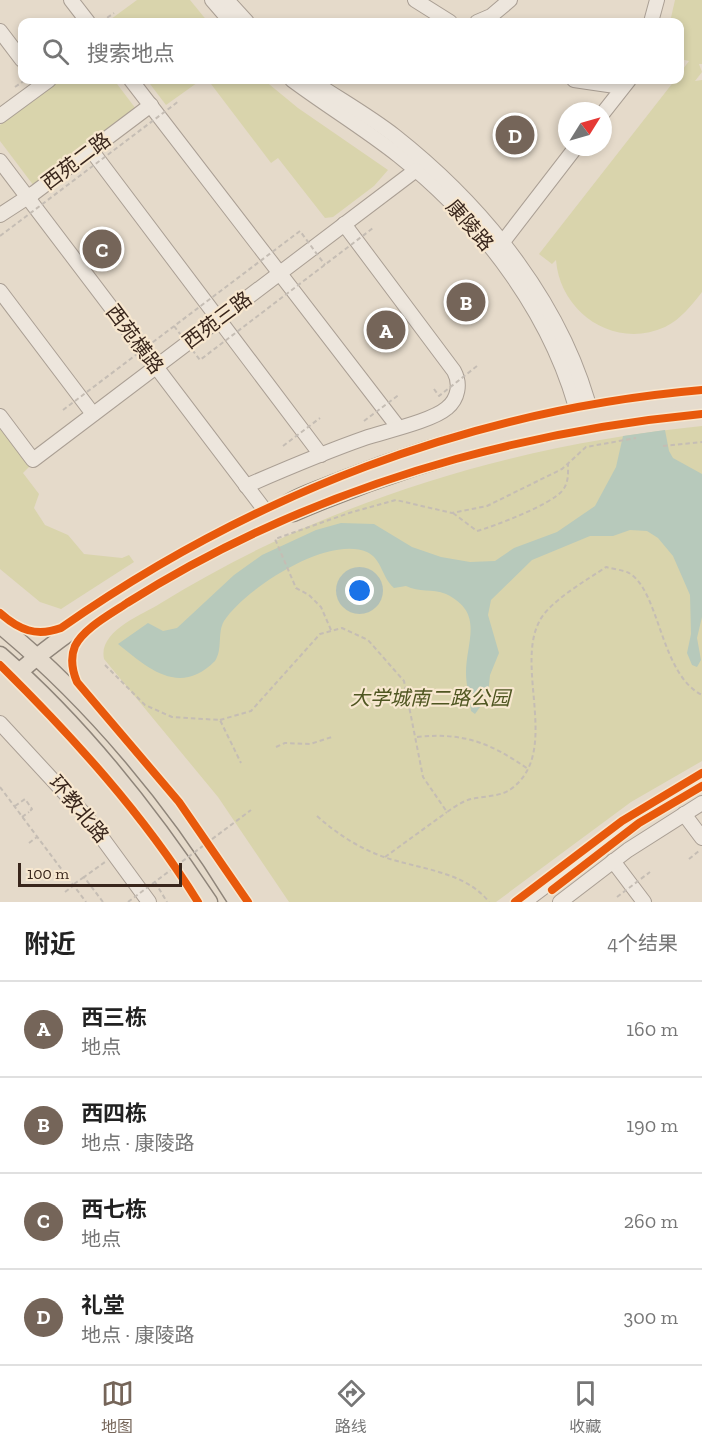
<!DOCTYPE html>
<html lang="zh">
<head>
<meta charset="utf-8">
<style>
  :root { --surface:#fff; --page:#f6f6f6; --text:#222; --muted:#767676; --line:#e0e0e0; --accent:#756559 }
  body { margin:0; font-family:"Zilla Slab","Noto Sans SC",serif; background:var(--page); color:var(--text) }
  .compass { position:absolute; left:558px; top:102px; width:54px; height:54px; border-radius:50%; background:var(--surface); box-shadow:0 3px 9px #0003; rotate:53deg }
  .scale { position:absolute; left:18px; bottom:15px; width:164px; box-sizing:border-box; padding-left:6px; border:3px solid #39261c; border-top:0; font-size:16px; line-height:21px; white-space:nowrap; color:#39261c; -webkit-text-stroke:4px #f7e7cf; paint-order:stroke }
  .you { position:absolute; left:360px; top:591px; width:21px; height:21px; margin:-15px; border:4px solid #fff; border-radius:50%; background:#1a73e8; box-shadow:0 0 0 9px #1a73e833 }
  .badge { display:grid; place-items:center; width:39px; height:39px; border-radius:50%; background:var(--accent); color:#fff; font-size:20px; font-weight:700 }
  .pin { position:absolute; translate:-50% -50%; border:3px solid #fff; box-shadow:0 2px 6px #0006 }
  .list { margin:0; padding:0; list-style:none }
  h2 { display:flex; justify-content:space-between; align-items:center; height:78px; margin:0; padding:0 24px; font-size:26px }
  h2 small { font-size:20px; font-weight:400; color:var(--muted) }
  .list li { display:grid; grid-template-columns:39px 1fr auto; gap:18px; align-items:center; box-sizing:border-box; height:96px; padding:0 24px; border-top:2px solid var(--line) }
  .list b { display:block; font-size:22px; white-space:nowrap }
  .list p { margin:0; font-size:20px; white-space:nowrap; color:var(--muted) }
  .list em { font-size:20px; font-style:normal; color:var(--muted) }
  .icon { flex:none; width:33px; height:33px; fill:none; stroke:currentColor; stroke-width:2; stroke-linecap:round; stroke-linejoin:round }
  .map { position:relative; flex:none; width:702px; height:902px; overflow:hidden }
  .search { position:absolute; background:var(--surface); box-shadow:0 3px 9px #0003; left:18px; right:18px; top:18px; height:66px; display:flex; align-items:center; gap:15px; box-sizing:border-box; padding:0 21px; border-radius:12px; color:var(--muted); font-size:22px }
  .sheet { height:462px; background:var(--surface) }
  nav { display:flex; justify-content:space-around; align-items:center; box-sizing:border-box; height:84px; border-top:2px solid var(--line); background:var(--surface); font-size:16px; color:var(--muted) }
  nav a { display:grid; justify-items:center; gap:3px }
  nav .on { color:var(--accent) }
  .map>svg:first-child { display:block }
</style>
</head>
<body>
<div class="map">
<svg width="702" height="902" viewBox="0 0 702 902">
  <rect width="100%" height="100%" fill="#e5daca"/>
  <g fill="#d9d4ac">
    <path d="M137,0H190L208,22H107Z"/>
    <path d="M675,0H702V64H699L702,72L695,81L702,80V292C691,306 681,319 665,327C615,350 560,313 556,260L552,264L539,254L675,80H680V73L689,61L680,59V22H670Z"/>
    <path d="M60,80H114L136,109L34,186L0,141V125Z"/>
    <path d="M147,80H201L166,105Z"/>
    <path d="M208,80H264L298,108L388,170L374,186L333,217L325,218L278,158L271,163Z"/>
    <path d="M0,424L31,465L23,473L39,494L34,508L45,525L68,535L84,554L122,558L129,555L134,562L61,609L40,602L0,569Z"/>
    <path d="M702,426V761L631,802L496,902H289L218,797L104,659C98,631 142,615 161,603C324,502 512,445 702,426Z"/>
  </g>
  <path fill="#b7c9bb" d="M665,430L669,451L673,458L702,474V617L697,638L701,660L697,667L692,665L687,653L691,634L690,595L673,556L658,538L647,531L630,530L613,536H590L532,560L491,600L488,615L499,653L490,675L488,696L475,714L471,711C470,698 466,686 466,673C466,641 485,613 446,594C432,588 419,593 406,586L394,588C382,578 382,559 367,552C327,535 245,589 224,621C217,633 223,649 215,661C179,697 148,668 118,644L148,623L163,631L177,628L234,575L262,555L316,530L341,523L374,524L412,547L441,557L470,562L495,561L514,548L557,532L595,506L616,467L623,436Z"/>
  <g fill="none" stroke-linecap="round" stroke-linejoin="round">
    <defs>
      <g id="minor">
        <path d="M71,0L88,22"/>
        <path d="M212,0L231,22"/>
        <path d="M227,0L247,22"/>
        <path d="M415,0L450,22"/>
        <path d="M477,22L491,16L510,0"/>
        <path d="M651,22L657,0"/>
        <path d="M0,31L22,60"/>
        <path d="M131,80L398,427"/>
        <path d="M292,80C327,106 365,129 399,156C483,223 555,317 580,423"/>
        <path d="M311,80C339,99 368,115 395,136C485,207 566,307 593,421"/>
        <path d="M574,80L622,87"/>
        <path d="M603,113L629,80"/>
        <path d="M0,116L49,80"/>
        <path d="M91,150L321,455"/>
        <path d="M0,161L270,517"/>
        <path d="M0,215L34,193L151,105"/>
        <path d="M502,243L576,147"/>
        <path d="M0,291L93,414"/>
        <path d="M0,416L33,460L416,170"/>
        <path d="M246,486C285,469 325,452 365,438C386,431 432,421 447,408C458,399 461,384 454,371L344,224"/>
        <path d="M0,723L86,816L149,902"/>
        <path d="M684,814L702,838"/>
        <path d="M613,861L644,902"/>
        <path d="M524,902L623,828L702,779"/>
        <path d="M560,902L628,850L702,803"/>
      </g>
      <g id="major">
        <path d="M293,513C423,457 561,420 702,408"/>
        <path d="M0,625C92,701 175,800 237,902"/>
        <path d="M0,655C81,725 150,813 209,902"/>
        <path d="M19,672C93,608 182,560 270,517C288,498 318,490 342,480C457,434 579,407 702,396"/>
      </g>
    </defs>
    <use href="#minor" stroke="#aa9f94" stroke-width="16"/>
    <use href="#major" stroke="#8f857a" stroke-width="19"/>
    <g stroke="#c5bdb4" stroke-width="2" stroke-dasharray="4.5 3" stroke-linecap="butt">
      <path d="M101,22L114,13"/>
      <path d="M15,87L25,80"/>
      <path d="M663,446L702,442"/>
      <path d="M453,513L477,531C495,526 550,505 562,491C569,483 568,473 568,464"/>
      <path d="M331,630L321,607L309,595L296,588L275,539L349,513L396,500L452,513L487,506L562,469L586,447L636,438"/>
      <path d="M105,665L145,705L172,717L220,720L241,763"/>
      <path d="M220,720L251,711L320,634L342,628L368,640L404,681L423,777L447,812C454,807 463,801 471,799C484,796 500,797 511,789C561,753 515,669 539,622C548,602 587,580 606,567C613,569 623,570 629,573C660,591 660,674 702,695"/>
      <path d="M417,737C463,732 491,743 528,769"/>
      <path d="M276,747L285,743L310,744L332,737"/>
      <path d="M0,787L86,902"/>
      <path d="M15,806L25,799L32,809L29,812"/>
      <path d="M317,816C337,834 359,848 384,857C418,869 465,871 489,902"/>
      <path d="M29,843L37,837"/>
      <path d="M385,857L447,812"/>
      <path d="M689,859L700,850"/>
      <path d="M155,882L167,902"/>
      <path d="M74,884L84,877"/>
      <path d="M65,892L73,886"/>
      <path d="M103,902L84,877L105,862"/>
    </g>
    <use href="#minor" stroke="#ede6dd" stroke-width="14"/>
    <use href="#major" stroke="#e5dbcd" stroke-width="16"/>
    <g stroke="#c5bdb4" stroke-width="2" stroke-dasharray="4.5 3" stroke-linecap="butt">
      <path d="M0,236L179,101"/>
      <path d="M174,326L200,360L373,228"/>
      <path d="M434,389L439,396L477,366"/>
      <path d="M63,410L300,231L325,265"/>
      <path d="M364,421L400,394"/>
      <path d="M283,446L320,418"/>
      <path d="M22,817L29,812"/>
      <path d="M617,897L650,872"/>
      <path d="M128,902L251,810"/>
    </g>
    <defs>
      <g id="cycleway">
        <path d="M0,613C19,630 36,637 61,628C251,495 470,410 702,390"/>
        <path d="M0,665C73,737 144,815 198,902"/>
        <path d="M552,890L639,823L702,786"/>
        <path d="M248,902L179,802L77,682C72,670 70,658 75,646C84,628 111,614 127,603C228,539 341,491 456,459C536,437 619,422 702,414"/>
        <path d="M515,902L622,821L702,773"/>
      </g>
    </defs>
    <use href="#cycleway" stroke="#f7e7cf" stroke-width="11"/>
    <use href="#cycleway" stroke="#e8590c" stroke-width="8"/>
  </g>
  <g text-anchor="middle" stroke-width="4.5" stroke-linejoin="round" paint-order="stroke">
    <g font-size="20" fill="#39261c" stroke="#f7e7cf">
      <text transform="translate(76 161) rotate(-37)" y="7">西苑二路</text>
      <text transform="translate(470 225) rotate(49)" y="7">康陵路</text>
      <text transform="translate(217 320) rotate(-37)" y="7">西苑三路</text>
      <text transform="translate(135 339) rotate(53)" y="7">西苑横路</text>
      <text transform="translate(79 809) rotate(50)" y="7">环教北路</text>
    </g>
    <g font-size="20" font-style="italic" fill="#4f5621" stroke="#f7e7cf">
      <text x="430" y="705">大学城南二路公园</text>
    </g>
  </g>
</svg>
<svg class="compass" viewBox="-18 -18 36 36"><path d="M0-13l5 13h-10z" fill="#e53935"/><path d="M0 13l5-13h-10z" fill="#767676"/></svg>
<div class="scale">100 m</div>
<div class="you"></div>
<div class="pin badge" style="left:386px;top:330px">A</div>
<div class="pin badge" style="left:466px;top:302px">B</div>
<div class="pin badge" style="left:102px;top:249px">C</div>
<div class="pin badge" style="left:515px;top:135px">D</div>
<div class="search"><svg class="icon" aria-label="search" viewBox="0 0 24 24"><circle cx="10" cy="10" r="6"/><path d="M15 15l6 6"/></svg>搜索地点</div>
</div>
<section class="sheet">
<h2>附近<small>4个结果</small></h2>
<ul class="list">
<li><span class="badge">A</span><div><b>西三栋</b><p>地点</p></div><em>160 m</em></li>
<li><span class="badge">B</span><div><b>西四栋</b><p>地点 · 康陵路</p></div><em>190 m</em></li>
<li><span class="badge">C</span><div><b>西七栋</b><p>地点</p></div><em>260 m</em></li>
<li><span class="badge">D</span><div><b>礼堂</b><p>地点 · 康陵路</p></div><em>300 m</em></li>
</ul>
</section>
<nav>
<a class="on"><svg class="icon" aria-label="map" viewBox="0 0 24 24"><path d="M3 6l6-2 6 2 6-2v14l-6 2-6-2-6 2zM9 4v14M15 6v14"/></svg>地图</a>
<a><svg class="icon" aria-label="directions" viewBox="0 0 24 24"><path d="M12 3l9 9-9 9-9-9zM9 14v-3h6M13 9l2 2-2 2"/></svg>路线</a>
<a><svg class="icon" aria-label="saved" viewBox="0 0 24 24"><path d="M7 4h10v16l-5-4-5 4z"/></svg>收藏</a>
</nav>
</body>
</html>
